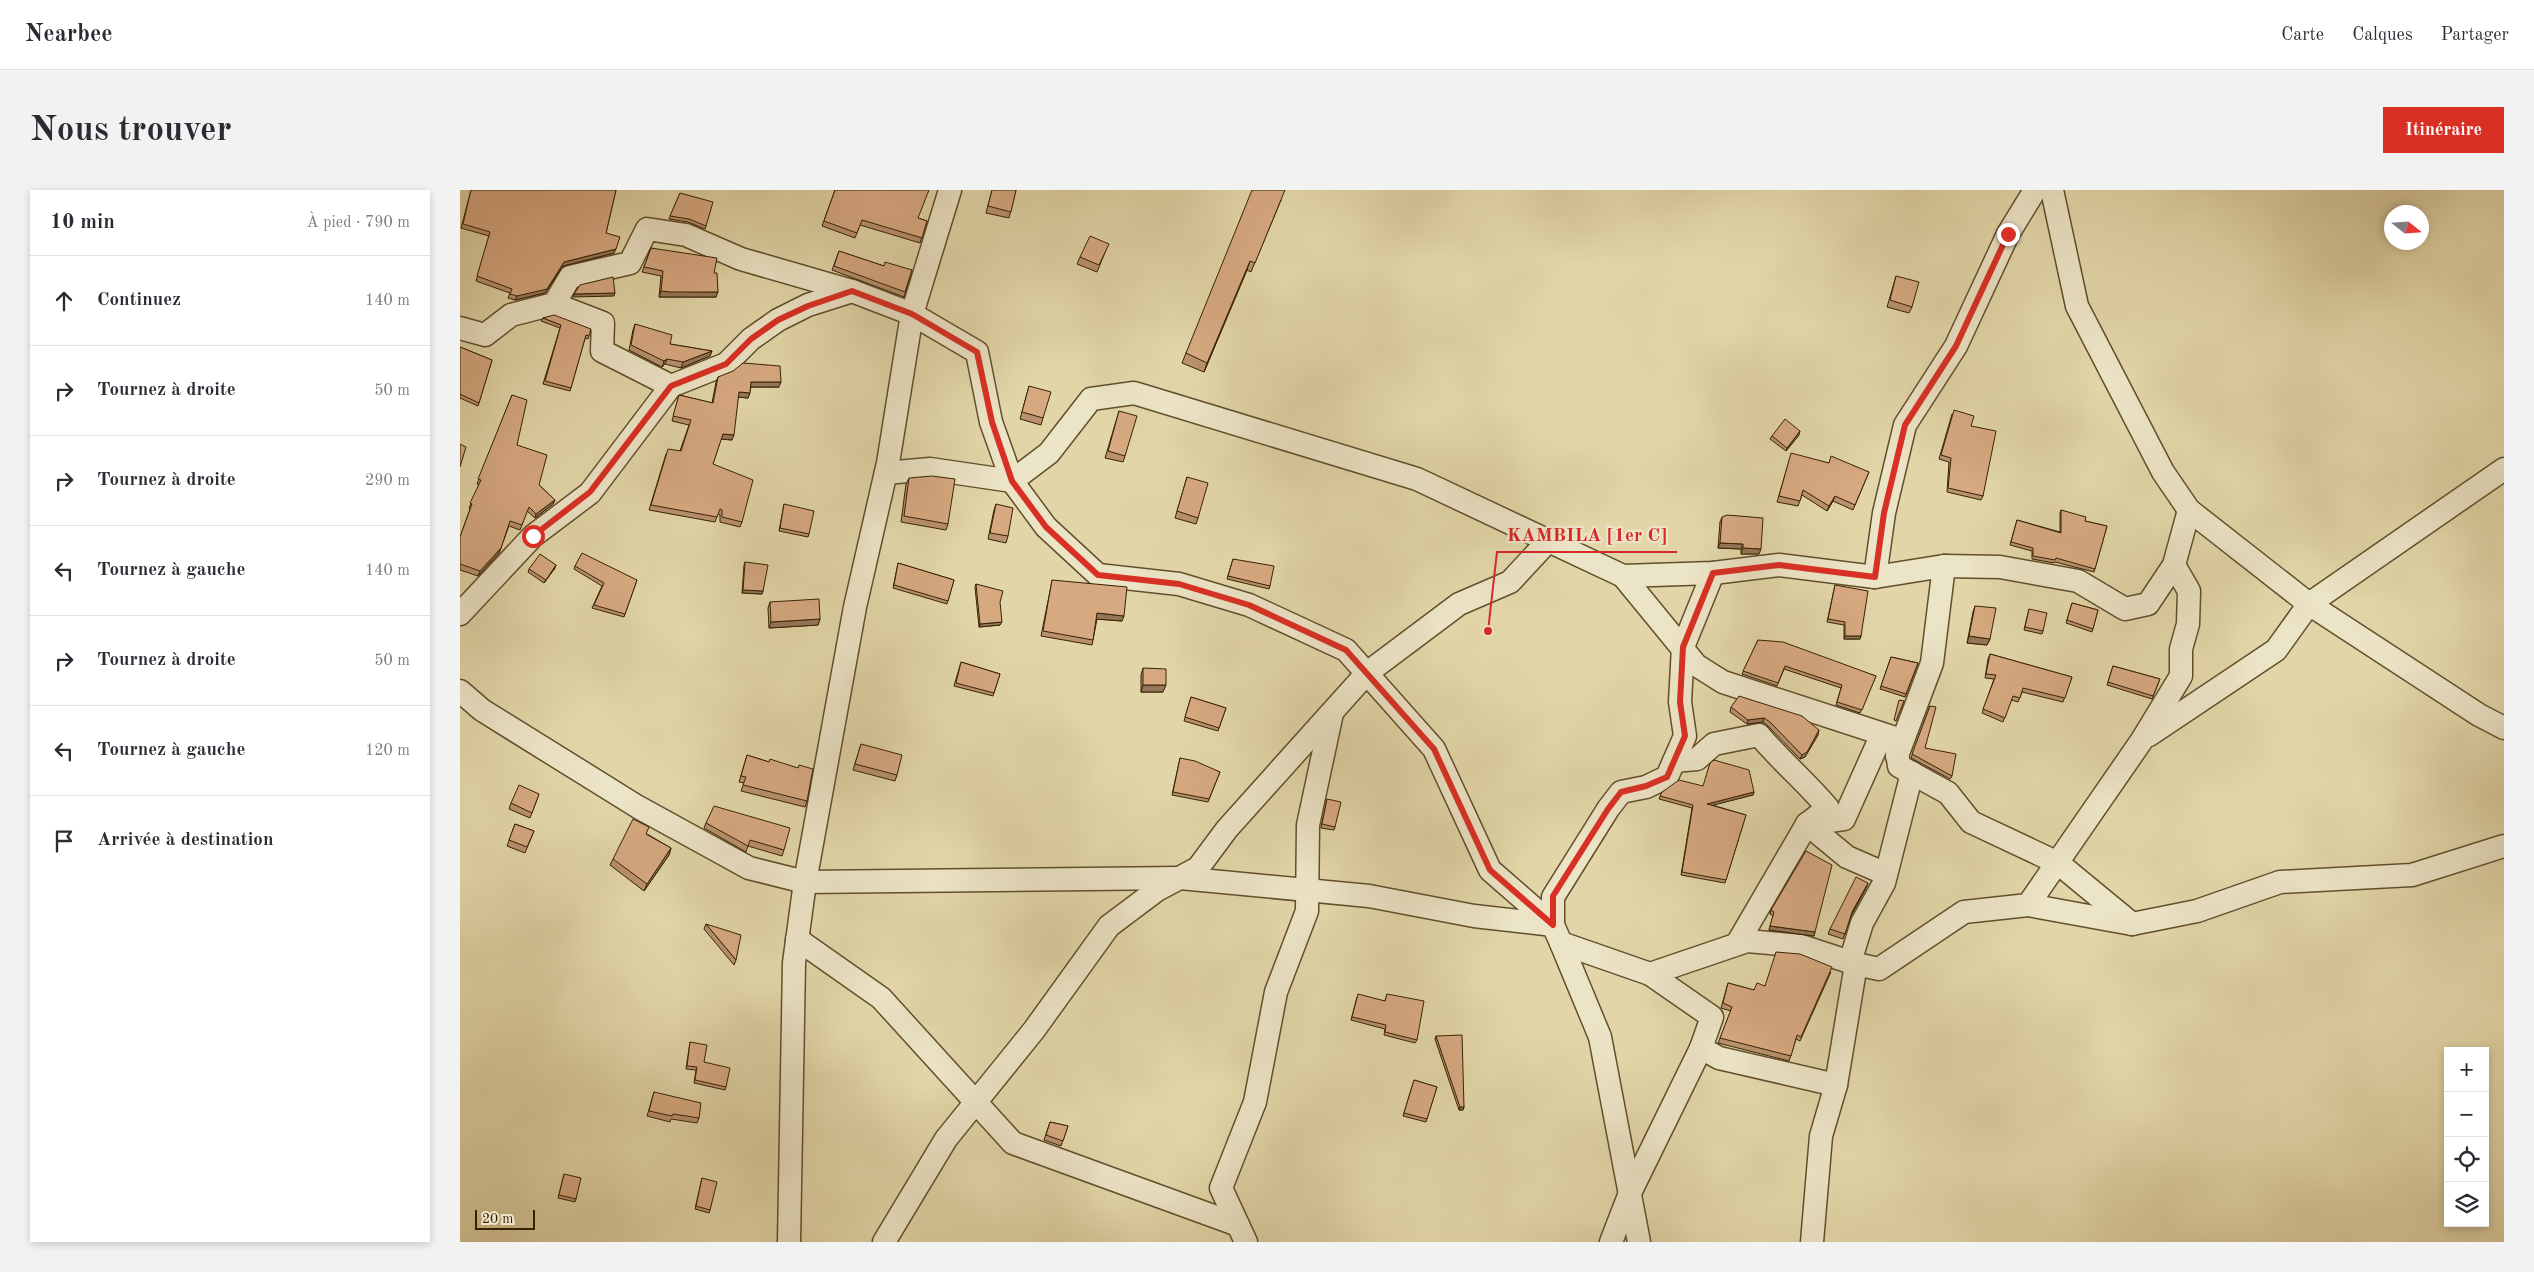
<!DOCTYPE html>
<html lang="fr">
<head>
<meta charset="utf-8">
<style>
  :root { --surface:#fff; --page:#f2f2f3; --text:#2b2b33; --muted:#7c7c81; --line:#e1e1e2; --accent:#d93025 }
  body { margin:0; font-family:"Old Standard TT",serif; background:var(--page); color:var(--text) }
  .controls { position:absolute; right:15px; bottom:15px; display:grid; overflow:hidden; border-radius:0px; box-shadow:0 2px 8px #0003 }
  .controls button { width:45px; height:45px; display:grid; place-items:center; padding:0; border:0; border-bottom:1px solid var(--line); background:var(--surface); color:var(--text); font:25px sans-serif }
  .compass { position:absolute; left:1924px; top:15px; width:45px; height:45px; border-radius:50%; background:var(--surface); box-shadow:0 2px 8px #0003; rotate:107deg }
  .scale { position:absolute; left:15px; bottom:12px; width:60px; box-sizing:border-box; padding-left:5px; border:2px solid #362203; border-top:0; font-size:14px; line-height:18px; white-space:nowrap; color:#362203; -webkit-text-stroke:4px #ece4c6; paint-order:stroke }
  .stop { position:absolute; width:15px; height:15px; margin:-11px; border:4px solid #d93025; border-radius:50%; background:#fff }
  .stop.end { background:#d93025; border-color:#fff; box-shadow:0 1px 5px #0008 }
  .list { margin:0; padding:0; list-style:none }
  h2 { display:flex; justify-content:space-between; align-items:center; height:65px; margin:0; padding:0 20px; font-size:21px }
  h2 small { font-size:16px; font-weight:400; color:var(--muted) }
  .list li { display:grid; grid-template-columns:32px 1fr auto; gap:15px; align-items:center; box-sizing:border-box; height:90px; padding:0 20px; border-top:1px solid var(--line) }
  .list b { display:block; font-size:19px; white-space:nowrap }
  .list em { font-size:16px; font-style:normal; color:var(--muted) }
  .icon { flex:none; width:28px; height:28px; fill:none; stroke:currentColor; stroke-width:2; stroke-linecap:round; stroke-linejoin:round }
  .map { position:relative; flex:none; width:2044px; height:1052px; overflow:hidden; border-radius:0px }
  header { display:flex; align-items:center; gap:30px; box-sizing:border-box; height:70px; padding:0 25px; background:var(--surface); border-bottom:1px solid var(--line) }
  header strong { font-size:24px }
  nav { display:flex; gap:28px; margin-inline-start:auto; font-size:18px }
  .intro { display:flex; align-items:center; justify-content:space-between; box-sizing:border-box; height:120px; padding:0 30px }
  h1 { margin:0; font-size:35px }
  .button { padding:12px 22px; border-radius:0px; background:var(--accent); color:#fff; font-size:18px; font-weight:700 }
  main { display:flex; gap:30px; padding:0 30px }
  aside { flex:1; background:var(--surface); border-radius:0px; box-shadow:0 2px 8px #0003 }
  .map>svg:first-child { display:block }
</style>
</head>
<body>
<header>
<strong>Nearbee</strong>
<nav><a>Carte</a><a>Calques</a><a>Partager</a></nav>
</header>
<div class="intro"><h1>Nous trouver</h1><a class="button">Itinéraire</a></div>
<main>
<aside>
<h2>10 min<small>À pied · 790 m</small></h2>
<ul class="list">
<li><svg class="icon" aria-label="ahead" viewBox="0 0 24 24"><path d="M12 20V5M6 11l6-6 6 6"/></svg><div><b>Continuez</b></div><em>140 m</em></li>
<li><svg class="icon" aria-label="right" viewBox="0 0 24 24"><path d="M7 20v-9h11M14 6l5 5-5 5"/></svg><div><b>Tournez à droite</b></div><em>50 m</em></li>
<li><svg class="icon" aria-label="right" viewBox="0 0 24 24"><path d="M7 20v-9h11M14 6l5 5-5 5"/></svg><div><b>Tournez à droite</b></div><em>290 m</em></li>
<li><svg class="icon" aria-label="left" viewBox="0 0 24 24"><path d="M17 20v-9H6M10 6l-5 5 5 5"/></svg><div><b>Tournez à gauche</b></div><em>140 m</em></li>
<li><svg class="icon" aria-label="right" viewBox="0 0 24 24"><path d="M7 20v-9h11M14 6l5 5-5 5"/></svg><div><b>Tournez à droite</b></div><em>50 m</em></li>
<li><svg class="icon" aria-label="left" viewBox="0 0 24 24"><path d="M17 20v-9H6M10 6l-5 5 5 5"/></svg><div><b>Tournez à gauche</b></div><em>120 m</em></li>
<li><svg class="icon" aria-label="arrive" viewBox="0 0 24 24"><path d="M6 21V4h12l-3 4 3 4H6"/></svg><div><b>Arrivée à destination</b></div></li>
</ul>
</aside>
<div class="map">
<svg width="2044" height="1052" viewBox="0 0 2044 1052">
  <rect width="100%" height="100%" fill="#e2d6a8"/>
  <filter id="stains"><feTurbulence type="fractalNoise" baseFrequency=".004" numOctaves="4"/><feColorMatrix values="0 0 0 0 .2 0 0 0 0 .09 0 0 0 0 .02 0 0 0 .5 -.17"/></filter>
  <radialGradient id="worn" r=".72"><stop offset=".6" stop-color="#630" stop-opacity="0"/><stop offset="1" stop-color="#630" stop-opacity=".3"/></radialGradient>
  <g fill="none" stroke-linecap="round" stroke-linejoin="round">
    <defs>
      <g id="minor">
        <path d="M1592,0L1617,116L1703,282L1729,320L1849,414L2019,525L2044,538"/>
        <path d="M94,114L143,133L142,161L211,196"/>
        <path d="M0,138L25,145L51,125L94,114L110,87L170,73L187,39L226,45L281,69L392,101L452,124L517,162L531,232L552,291L586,337L638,385L719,394L789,415L886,460L974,559L1030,680L1093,735L1014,726L909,706L720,688L345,692L289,678L178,617L22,520L0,501"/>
        <path d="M426,283L470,279L552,291L589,263L631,209L674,203L957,289L1163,386L1253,383L1319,375L1415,387L1484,376L1540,377L1618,391L1665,419L1688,414L1714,375L1729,320"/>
        <path d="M1253,383L1223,457L1220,512L1225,546L1207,587L1186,597L1161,602L1148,619L1093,707V735L1101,753L1190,784L1252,827L1241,858L1259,868L1376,895"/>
        <path d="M1163,386L1236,475L1263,492L1435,548L1439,576L1488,603L1511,632L1598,673L1672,734"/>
        <path d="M1415,387L1424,323L1445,235L1496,156L1548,44L1575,0"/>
        <path d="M0,424L73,346L130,303L211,196L266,174L291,149L318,130L348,115L392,101"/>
        <path d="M1689,545L1816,460L1849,414L2044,279"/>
        <path d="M1437,566L1472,473L1484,376"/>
        <path d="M1214,571L1237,569L1254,554L1299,545C1321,571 1346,592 1368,618L1347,634L1387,667L1426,684"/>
        <path d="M1568,715L1672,734L1737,721L1820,692L1952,685L2044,656"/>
        <path d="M337,749L421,808L553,953L778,1035"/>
        <path d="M1101,753L1140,847L1179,1052"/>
        <path d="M1277,754L1347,634L1384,629L1422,544"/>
        <path d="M1390,772L1402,733L1424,693L1452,583"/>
        <path d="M1190,784L1287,751L1341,756L1396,774L1419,779L1504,722L1568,715L1682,550L1721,486V459L1728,434L1729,401L1714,375"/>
        <path d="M329,1052L334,773L345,692L395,417L428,273L452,124L490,0"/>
        <path d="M424,1052L486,949L574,840L649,736L697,700L738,678L767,639L907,483L999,414L1050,392L1089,350"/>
        <path d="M786,1052L761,998L795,912L816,802L847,721L848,635L872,523"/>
        <path d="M1151,1052L1170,1003L1241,858"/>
        <path d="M1352,1052L1361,946L1376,895L1396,774"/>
      </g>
    </defs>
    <use href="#minor" stroke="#614f2c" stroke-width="25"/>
    <use href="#minor" stroke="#ece4c6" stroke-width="22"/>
  </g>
  <g fill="#b9916f" stroke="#362203">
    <path d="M11,0H156L146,43L154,63L103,76L85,103L55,110L48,108L50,103L16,91L29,46L1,38Z"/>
    <path d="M375,0L467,31L460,53L400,35L395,48L362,36Z"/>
    <path d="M532,0H556L549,28L526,23Z"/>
    <path d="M220,3L246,36L245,39L228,32L209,29Z"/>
    <path d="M821,10L791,82L787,80L744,182L722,173L726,163Z"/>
    <path d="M191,58L254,83L256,107H199L201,86L182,82Z"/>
    <path d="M646,60L637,82L617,74L620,67Z"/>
    <path d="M379,61L424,76L452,80L444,107L372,80Z"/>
    <path d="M1436,86L1452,117L1449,123L1427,117Z"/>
    <path d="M83,128L129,146L128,149L125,148L110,201L83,194L100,138L81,131Z"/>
    <path d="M175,134L210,154L252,161L250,166L221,178L205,174L202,177L169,160L173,140Z"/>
    <path d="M0,157L32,170L18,216L0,208Z"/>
    <path d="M258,187L319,197H291L288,208L278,207L272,250L261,249L253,274L282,332L280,337L260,332V325L258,324L255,332L189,320L206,264L220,261L229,235L212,231L219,205L252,213L256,192Z"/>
    <path d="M569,196L583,228L581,235L560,229Z"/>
    <path d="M52,205L57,255L79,295L95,310L93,314L75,328L67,321L60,340L49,336L39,363L18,386L0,380V347L10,319L9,318L19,295L17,294Z"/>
    <path d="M659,221L665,266L663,272L645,268Z"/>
    <path d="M1492,224L1511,236L1523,306L1521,310L1487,302L1489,272L1479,269Z"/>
    <path d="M1339,245L1326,261L1310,249L1312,246Z"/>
    <path d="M1330,268L1369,273L1409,282L1393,320L1373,311L1367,321L1342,305L1338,316L1317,312Z"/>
    <path d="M727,287L738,328L736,334L715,328Z"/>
    <path d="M449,288L488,334L486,340L441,332L446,294Z"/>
    <path d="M324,314L349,344L348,347L319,341Z"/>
    <path d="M536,314L548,346L546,353L528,349L534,320Z"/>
    <path d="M1601,320L1625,331L1647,336L1634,382L1595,372L1594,373L1572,369V361L1550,355L1557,330L1600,342V323Z"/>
    <path d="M1262,327L1299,364H1281V359L1258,358L1260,332Z"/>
    <path d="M773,369L810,396L809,399L767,389Z"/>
    <path d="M285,372L303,401L302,404L282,403L284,375Z"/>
    <path d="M438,373L494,390L487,414L433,398Z"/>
    <path d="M115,376L177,390L164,427L132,418L142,396L114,379Z"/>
    <path d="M95,378L84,393L68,382L69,379Z"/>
    <path d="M592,390L662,431L637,429L633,450L632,455L581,446L591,396Z"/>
    <path d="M516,394L540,435L519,437L515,397Z"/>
    <path d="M1375,395L1401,446L1400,449H1384V435L1367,432Z"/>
    <path d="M310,412L360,429L358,435L309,438L308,418Z"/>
    <path d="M1612,413L1638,420L1632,442L1606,433Z"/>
    <path d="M1515,416L1530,449L1527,455L1507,453L1513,422Z"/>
    <path d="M1569,419L1583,441L1582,444L1564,440Z"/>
    <path d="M1298,450L1416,486L1400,523L1376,515L1381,498L1324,479L1317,496L1282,484Z"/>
    <path d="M1530,464L1612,487L1603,512L1562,502L1558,512L1551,510L1543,532L1522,523L1534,489L1525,488L1528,469Z"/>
    <path d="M1431,467L1458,473L1445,507L1420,499Z"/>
    <path d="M501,472L540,484L533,506L494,496Z"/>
    <path d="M1653,476L1700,489L1692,509L1647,495Z"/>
    <path d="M683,478L703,502H681V485Z"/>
    <path d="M731,507L766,518L758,541L724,531Z"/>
    <path d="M1470,516L1465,558L1492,586L1490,589L1451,568Z"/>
    <path d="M1271,517L1358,545L1345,567L1340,569L1308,536L1303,532L1287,534L1270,522Z"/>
    <path d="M401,554L437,585L435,591L393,580Z"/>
    <path d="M287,565L309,572L338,578L347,611L345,617L281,601L284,593L279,592Z"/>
    <path d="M720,568L760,582L748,612L712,605Z"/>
    <path d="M1243,596L1294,602L1293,605L1252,615L1286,625L1265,693L1221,685L1232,618L1199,609L1202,602Z"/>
    <path d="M79,604L70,628L49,619L51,613Z"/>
    <path d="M867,609L875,637L874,640L861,638Z"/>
    <path d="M246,633L324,660L322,666L288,656L286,662L244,638Z"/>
    <path d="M55,634L74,641L65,663L47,656Z"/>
    <path d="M187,644L211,658L209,665L184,701L150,675L153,669Z"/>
    <path d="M1408,693L1406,698L1391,726L1383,749L1368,744L1370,739Z"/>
    <path d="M1311,720L1355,742L1354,746L1309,740L1313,726L1310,724Z"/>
    <path d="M246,734L276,770L274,775L244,739Z"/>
    <path d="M1371,782L1340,851L1336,849L1329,871L1258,853L1271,821L1261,818L1268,793L1294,800L1305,796Z"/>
    <path d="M927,804L957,850L955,853L924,845L925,839L891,830L897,807L925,811Z"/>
    <path d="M976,846L1004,917L1003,920H999L975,849Z"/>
    <path d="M230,852L244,872L266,897L265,900L234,893L236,880L226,879Z"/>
    <path d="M954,890L977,897L966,932L943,926Z"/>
    <path d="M194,902L239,928L237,933L211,929L210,932L187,926Z"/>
    <path d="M590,932L608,936L601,956L584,950Z"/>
    <path d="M104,984L116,1009L115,1012L98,1008Z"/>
    <path d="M242,988L250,1020L249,1023L235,1019Z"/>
  </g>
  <g fill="#96765a" stroke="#362203">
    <path d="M156,59L154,63L103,76L85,103L55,110L57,106L104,72Z"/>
    <path d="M790,71L787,80L744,182L747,173Z"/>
    <path d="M201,101L258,102L256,107H199Z"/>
    <path d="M155,103L154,106L113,107L114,104Z"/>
    <path d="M252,161L250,166L221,178L223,172Z"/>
    <path d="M207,169L205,174L202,177L204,171Z"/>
    <path d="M291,192H321L319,197H289Z"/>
    <path d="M279,202L290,203L288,208L277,207Z"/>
    <path d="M1340,241L1339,245L1326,261L1327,258Z"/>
    <path d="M263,244L274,245L272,250L261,249Z"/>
    <path d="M1375,306L1373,311L1367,321L1369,316Z"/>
    <path d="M95,310L93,314L75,328L76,324Z"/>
    <path d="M1260,353L1283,354L1281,359L1258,358Z"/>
    <path d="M41,358L39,363L18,386L20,381Z"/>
    <path d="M1283,358L1301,359L1299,364H1281Z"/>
    <path d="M96,375L95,378L84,393Z"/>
    <path d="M283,400L303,401L302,404L282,403Z"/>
    <path d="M637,423L664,426L662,431L635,429Z"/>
    <path d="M360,429L358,435L309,438L311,432Z"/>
    <path d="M542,432L540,435L519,437L520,434Z"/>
    <path d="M1385,446H1401L1400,449H1384Z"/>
    <path d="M1509,446L1530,449L1527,455L1507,453Z"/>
    <path d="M683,495H706L703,502H681Z"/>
    <path d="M1304,528L1303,532L1287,534L1288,530Z"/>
    <path d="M1359,540L1358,545L1345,567L1340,569L1342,565Z"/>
    <path d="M1294,602L1293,605L1246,617L1247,614Z"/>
    <path d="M211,658L209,665L184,701L187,694Z"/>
    <path d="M1408,693L1406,698L1390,727L1392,722Z"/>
    <path d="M1310,736L1355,742L1354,746L1309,740Z"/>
    <path d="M1000,917H1004L1003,920H999Z"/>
  </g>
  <g fill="#d7a981" stroke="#362203">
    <path d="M11,0H156L146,43L160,47L156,59L104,72L87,99L57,106L50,104L52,99L17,86L30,42L3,34Z"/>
    <path d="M375,0H469L458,28L467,31L462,48L402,30L397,43L364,31Z"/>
    <path d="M532,0H556L551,22L528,16Z"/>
    <path d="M792,0H825L795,73L790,71L747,173L726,163Z"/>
    <path d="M220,3L253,12L246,36L229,29L210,26Z"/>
    <path d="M630,46L649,54L639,75L620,67Z"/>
    <path d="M191,58L257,68L254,83H257L258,102H211L201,101L203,81L184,77Z"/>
    <path d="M379,61L424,76L425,72L452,80L445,102L374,76Z"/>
    <path d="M1436,86L1459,92L1452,117L1430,110Z"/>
    <path d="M153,87L155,103L114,104L120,95Z"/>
    <path d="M94,125L131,139L129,146L126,145L111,198L85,191L101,135L83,128Z"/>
    <path d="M175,134L212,145L210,154L252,161L223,172L207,169L204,171L171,155Z"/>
    <path d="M0,157L32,170L19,213L0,204Z"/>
    <path d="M283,173L320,176L321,192H291L290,203L279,202L274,245L263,244L253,274L293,290L282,332L262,327V320L260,319L257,327L191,315L208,259L221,261L231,230L213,226L219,205L253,213L258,187L273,181Z"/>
    <path d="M569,196L591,202L583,228L562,222Z"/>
    <path d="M52,205L67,210L57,255L87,265L79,295L95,310L76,324L69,317L62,335L50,331L41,358L20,381L0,374V347L12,314L10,313L21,290L18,289Z"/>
    <path d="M1494,220L1514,226L1511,236L1536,241L1523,306L1488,298L1491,268L1481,265Z"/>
    <path d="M659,221L677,226L665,266L648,261Z"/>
    <path d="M1325,229L1340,241L1327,258L1312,246Z"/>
    <path d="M0,254L6,257L0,277Z"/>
    <path d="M1331,263L1369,273L1371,266L1409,282L1395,315L1375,306L1369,316L1343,300L1340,311L1319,306Z"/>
    <path d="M472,286L495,289L488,334L444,326L449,288Z"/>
    <path d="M727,287L748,293L738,328L717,321Z"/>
    <path d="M324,314L354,321L349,344L320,338Z"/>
    <path d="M536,314L553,318L548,346L530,343Z"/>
    <path d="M1601,320L1626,327L1625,331L1647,336L1635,379L1596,368L1595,370L1573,366V358L1551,352L1557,330L1601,343Z"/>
    <path d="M1267,325L1303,328L1301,359L1283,358V354L1260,353L1262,327Z"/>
    <path d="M122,363L177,390L165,424L134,415L144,393L115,376Z"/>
    <path d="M80,364L96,375L86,390L69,379Z"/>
    <path d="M773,369L814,376L810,396L768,386Z"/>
    <path d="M285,372L308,375L303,401L283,400Z"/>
    <path d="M438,373L494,390L488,411L434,395Z"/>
    <path d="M592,390L667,397L664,426L637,423L633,450L583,441Z"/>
    <path d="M516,394L543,401L540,412L542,432L520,434Z"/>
    <path d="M1375,395L1408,401L1401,446H1385V432L1368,429Z"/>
    <path d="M359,409L360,429L311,432L310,412Z"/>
    <path d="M1612,413L1638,420L1633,439L1607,430Z"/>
    <path d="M1515,416L1536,418L1530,449L1509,446Z"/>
    <path d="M1569,419L1587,423L1583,441L1565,437Z"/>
    <path d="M1298,450L1323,452L1416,486L1402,520L1377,512L1382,495L1325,476L1318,493L1283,481Z"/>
    <path d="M1530,464L1612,487L1605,508L1563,498L1560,508L1553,506L1545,528L1523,519L1536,485L1526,484Z"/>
    <path d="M1431,467L1458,473L1446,504L1421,496Z"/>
    <path d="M501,472L540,484L534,503L496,493Z"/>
    <path d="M1653,476L1700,489L1693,506L1648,492Z"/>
    <path d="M683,478L706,479V495H683Z"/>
    <path d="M1279,506L1342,526L1359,540L1347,562L1342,565L1310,532L1304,528L1288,530L1271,517Z"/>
    <path d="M731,507L766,518L759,538L725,527Z"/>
    <path d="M1439,510L1444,511L1436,531L1434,530Z"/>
    <path d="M1470,516L1476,517L1465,558L1496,564L1492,586L1452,564Z"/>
    <path d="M401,554L442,565L437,585L395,574Z"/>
    <path d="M287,565L309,572L310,569L338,578L339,575L353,579L347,611L283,595L286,587L281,586Z"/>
    <path d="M720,568L735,571L760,582L749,609L713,602Z"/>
    <path d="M1254,570L1289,580L1294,602L1247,614L1286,625L1266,690L1222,682L1233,615L1200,606L1202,602L1219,590L1243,596L1250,573Z"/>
    <path d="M59,595L79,604L72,623L51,613Z"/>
    <path d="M867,609L881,612L875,637L862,634Z"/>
    <path d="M254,616L330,638L324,660L290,650L288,656L246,633Z"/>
    <path d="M173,629L189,637L186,644L211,658L187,694L153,669Z"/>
    <path d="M55,634L74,641L67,657L49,650Z"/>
    <path d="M1346,661L1372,675L1355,742L1310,736L1314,722L1311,720Z"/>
    <path d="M1396,687L1408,693L1392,722L1385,744L1370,739Z"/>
    <path d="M246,734L281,745L276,770Z"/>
    <path d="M1316,762L1340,764L1372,777L1341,847L1337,845L1331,866L1260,848L1272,817L1263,813L1268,793L1294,800L1297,793L1305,796Z"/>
    <path d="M898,804L925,811L927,804L964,811L957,850L925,842L926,835L892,827Z"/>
    <path d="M1002,845L1004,917H1000L976,846Z"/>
    <path d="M230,852L247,855L244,872L270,878L266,897L235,890L237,877L227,876Z"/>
    <path d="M954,890L977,897L967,929L944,923Z"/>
    <path d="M194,902L241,913L239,928L213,924L212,926L189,921Z"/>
    <path d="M590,932L608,936L603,951L586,945Z"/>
    <path d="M104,984L121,988L116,1009L99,1005Z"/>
    <path d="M242,988L257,992L250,1020L236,1016Z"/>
  </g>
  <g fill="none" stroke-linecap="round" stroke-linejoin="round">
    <path stroke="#d93025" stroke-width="6" d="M73,346L130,302L211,196L266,174L291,149L318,130L348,116L392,101L452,124L517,162L532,232L552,291L586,337L638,385L719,394L789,415L886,460L974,559L1030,680L1093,735V706L1148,619L1161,602L1186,596L1207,587L1225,546L1220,512L1223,457L1253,383L1319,375L1415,387L1424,323L1445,235L1496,156L1548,44"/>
  </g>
  <path fill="none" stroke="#d62828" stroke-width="2" d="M1028 441L1037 362H1217"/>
  <circle fill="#d62828" stroke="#ece4c6" stroke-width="2" cx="1028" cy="441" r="5"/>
  <g font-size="19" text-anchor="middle" font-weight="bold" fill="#d62828" stroke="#ece4c6" stroke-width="4.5" stroke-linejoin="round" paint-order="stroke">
    <text x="1127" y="351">KAMBILA [1er C]</text>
  </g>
  <rect width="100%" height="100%" filter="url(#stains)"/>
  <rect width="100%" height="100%" fill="url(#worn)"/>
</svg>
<div class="controls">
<button>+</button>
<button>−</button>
<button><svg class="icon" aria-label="locate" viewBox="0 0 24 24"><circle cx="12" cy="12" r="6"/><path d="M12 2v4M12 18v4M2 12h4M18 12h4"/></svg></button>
<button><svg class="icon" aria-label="layers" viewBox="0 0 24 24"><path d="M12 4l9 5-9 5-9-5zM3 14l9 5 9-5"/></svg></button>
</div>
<svg class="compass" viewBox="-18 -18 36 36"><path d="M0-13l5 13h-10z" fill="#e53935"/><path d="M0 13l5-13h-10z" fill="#7c7c81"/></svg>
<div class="scale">20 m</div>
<div class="stop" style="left:73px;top:346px"></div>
<div class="stop end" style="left:1548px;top:44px"></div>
</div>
</main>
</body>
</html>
